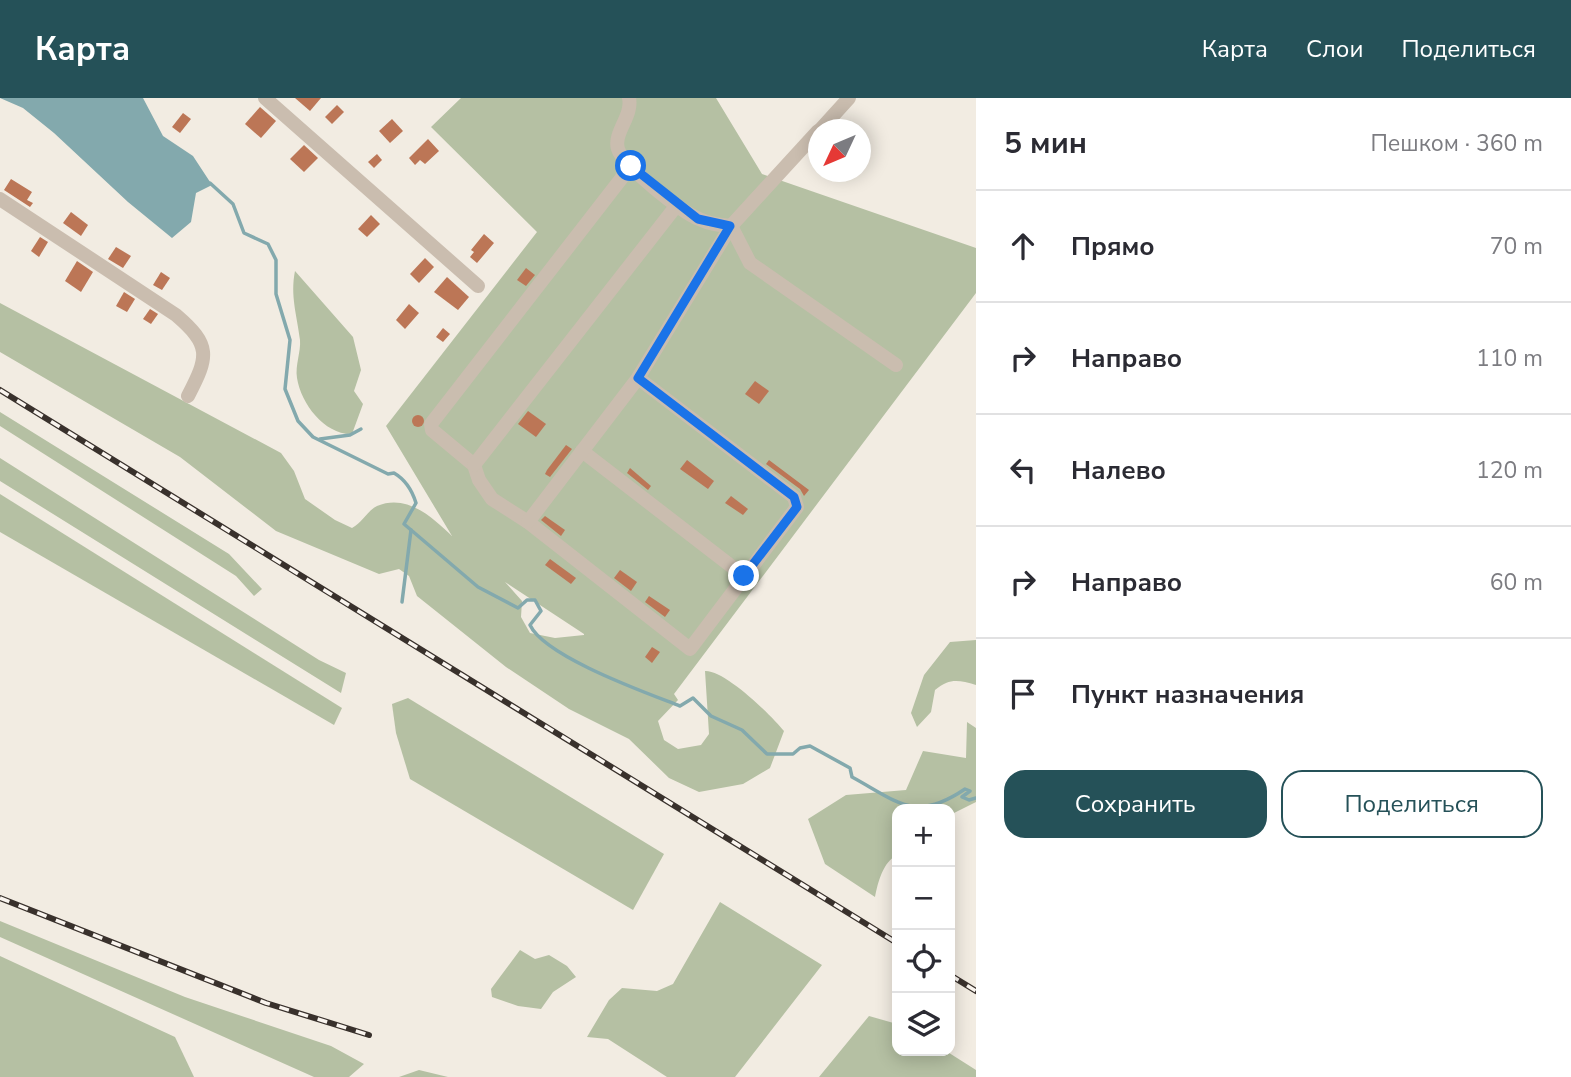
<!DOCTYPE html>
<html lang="ru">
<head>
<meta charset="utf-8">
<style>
  :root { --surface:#fff; --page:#f2f2f3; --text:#2b2b33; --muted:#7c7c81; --line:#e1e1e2; --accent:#255158 }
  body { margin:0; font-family:"Nunito Sans",sans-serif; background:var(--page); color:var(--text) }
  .controls { position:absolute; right:21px; bottom:21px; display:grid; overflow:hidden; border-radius:14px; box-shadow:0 4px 18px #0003 }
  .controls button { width:63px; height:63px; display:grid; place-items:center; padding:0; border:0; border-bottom:2px solid var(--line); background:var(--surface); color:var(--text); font:35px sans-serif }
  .compass { position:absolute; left:808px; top:21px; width:63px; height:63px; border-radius:50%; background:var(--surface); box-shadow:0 4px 18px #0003; rotate:226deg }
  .stop { position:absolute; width:21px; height:21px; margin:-16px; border:5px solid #1a73e8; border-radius:50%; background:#fff }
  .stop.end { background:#1a73e8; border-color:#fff; box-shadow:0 2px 7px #0008 }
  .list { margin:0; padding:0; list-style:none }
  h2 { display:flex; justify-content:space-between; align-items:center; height:91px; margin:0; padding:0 28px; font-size:30px }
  h2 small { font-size:23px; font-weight:400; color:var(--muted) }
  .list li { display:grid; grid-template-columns:46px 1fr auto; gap:21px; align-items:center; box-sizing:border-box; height:112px; padding:0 28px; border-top:2px solid var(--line) }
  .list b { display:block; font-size:26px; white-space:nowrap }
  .list em { font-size:23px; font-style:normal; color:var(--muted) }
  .actions { display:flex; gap:14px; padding:21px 28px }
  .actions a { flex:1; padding:16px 0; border:2px solid var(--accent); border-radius:21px; text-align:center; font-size:24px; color:var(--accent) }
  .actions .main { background:var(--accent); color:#fff }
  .icon { flex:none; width:38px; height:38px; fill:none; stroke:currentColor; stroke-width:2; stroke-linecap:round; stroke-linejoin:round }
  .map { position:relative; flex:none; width:976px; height:979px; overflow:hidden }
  header { display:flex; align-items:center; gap:42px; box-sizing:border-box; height:98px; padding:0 35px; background:var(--accent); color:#fff }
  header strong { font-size:33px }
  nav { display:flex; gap:38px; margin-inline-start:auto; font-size:24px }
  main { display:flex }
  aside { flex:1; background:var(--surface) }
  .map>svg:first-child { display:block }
</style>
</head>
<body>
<header>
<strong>Карта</strong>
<nav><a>Карта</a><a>Слои</a><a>Поделиться</a></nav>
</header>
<main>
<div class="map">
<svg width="976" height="979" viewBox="0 0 976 979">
  <rect width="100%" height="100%" fill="#f2ece2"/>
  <g fill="#b5c0a3" fill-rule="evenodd">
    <path d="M461,0H716L762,76L976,150V195L674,596L678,602L658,623L664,642L678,651L701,647L709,636L705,573C725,572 771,617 784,633L770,670L743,686L699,694L669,680L629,641L569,611L506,569L417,498L409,478L399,471L379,476L276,433L180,359L0,254V205L281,355L294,373L305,401L335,422L352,430C362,425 367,413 377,408C407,395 433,420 452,438L386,328L537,134L431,29ZM505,484L584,536V537L555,540L530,535L521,519L522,503Z"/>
    <path d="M295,173L353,239L361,272L354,293L363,306L352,336C325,337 301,306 297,280C295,267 301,254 300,242C297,217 290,198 295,173Z"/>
    <path d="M0,314L229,456L262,491L254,498L236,478L0,328Z"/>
    <path d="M0,360L319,562L346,575L341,595L0,383Z"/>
    <path d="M0,396L342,610L334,627L0,434Z"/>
    <path d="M976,542V587C958,582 950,580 935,592L931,614L917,629L911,615L924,577L950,544Z"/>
    <path d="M408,600L664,756L633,812L410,681L396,635L392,606Z"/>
    <path d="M967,624L976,630V704L950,717V711H897V757C883,764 878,784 875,799L825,766L808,721L846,697L906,692L923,653L966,660Z"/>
    <path d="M720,804L822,867L735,979H667L608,941L587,939L609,902L622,890L657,893L673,886Z"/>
    <path d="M0,823L185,899L331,948L364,966L349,979H314L0,839Z"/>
    <path d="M520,852L535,861L549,857L567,868L576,879L553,894L541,911L518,908L492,899L491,891Z"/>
    <path d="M0,858L175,939L194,979H0Z"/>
    <path d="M869,918L897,926V953H946L976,972V979H819Z"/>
    <path d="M419,972L448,979H399Z"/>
  </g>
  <path fill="#83a9ad" d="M0,0H143L163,38L193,58L212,87L196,95L191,124L172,140L128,104L54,35L23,10Z"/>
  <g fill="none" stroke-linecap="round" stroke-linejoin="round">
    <g stroke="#83a9ad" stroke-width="3.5">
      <path d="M210,85L233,106L244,135L268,146L276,162V196L290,242L285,291L298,323L313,339L388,376L394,375C406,382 412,392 416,405L404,426L478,489L518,510L527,502H535L541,513L530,527C545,559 647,595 680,608L693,600L711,618L742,632L767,656H793L800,650L810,648L850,670L852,679C898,704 915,725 965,691L970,693L962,699L969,702L976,700"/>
      <path d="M320,341L350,337L361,331"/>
      <path d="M402,504L411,432"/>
    </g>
  </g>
  <g fill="#bc7656">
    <path d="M295,0H321L310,13Z"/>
    <path d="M337,7L344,14L332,26L325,19Z"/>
    <path d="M260,9L276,23L261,40L245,26Z"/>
    <path d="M183,15L191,21L180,35L172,29Z"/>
    <path d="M392,21L403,33L390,45L379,33Z"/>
    <path d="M428,41L439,53L425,66L420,62L415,67L409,60Z"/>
    <path d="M304,47L318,60L304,74L290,61Z"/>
    <path d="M377,56L382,62L374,70L368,64Z"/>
    <path d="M11,81L32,94L27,102L33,105L30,109L4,92Z"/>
    <path d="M71,114L88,127L81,138L63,125Z"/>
    <path d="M371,117L380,126L367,139L358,131Z"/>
    <path d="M484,136L494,145L477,165L470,159L474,154L471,152Z"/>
    <path d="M40,139L48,144L39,159L31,153Z"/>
    <path d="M116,149L131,158L123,170L108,161Z"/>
    <path d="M425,160L434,169L419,185L410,176Z"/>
    <path d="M77,163L93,174L81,194L65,183Z"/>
    <path d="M526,170L535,177L526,188L517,182Z"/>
    <path d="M161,174L170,180L162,192L153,187Z"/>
    <path d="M447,179L469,199L458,212L434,194Z"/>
    <path d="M124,194L135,201L127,214L116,208Z"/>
    <path d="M409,206L419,215L405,231L396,222Z"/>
    <path d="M150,211L158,216L151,226L143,221Z"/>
    <path d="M443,230L450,236L443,244L436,239Z"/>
    <path d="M755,283L769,293L759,306L745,296Z"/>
    <path d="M528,313L546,326L536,339L518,326Z"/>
    <circle cx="418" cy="323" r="6"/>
    <path d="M566,347L572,351L550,379L545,376L547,372Z"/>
    <path d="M687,362L714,383L708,391L680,371Z"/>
    <path d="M769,362L809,392L804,398L800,391L766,366Z"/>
    <path d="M630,370L651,388L648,392L627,375Z"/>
    <path d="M731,398L748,411L743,417L725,405Z"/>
    <path d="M545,418L565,432L561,438L541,422Z"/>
    <path d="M550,461L576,480L571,486L545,467Z"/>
    <path d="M620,472L637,484L631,493L614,480Z"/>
    <path d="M649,498L670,512L665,519L645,504Z"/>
    <path d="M652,549L660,554L652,565L645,559Z"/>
  </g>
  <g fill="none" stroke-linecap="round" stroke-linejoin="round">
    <g stroke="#cabdaf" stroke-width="14">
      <path d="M265,0L478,188"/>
      <path d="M629,0C633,18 613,35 618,51C623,68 682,114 699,121C709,126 720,127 731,128"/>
      <path d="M820,32L849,0"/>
      <path d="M631,68L431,326L432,332L474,367L479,382L492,401L528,424L690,551L797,409L794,399L638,280"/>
      <path d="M0,101L176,217C211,247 209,258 188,298"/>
      <path d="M731,128L750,165L896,267"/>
      <path d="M582,353L744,478"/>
      <path d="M474,367L677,107"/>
      <path d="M528,424L638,280L731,128L818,33"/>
    </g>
    <defs>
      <g id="rail">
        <path d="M0,292L897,845"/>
        <path d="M0,800L266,905L369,937"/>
        <path d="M950,877L976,893"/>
      </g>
    </defs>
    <use href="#rail" stroke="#39312c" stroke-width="6"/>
    <use href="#rail" stroke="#faf5ef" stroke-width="3.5" stroke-dasharray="10" stroke-linecap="butt"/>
  </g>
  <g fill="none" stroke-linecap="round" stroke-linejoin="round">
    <path stroke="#1a73e8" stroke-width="9" d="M631,68L698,121L730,128L638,280L794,399L797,409L744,478"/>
  </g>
</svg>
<div class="controls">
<button>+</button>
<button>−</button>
<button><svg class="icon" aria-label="locate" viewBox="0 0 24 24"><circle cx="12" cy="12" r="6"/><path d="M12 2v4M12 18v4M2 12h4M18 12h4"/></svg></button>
<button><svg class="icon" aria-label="layers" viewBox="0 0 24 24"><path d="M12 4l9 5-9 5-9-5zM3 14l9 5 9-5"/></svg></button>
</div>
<svg class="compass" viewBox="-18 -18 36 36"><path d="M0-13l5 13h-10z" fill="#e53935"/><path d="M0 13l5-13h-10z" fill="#7c7c81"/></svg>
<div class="stop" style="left:631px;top:68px"></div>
<div class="stop end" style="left:744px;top:478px"></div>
</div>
<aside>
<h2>5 мин<small>Пешком · 360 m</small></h2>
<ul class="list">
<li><svg class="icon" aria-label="ahead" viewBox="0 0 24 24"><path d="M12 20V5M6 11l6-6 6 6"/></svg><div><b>Прямо</b></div><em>70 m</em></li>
<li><svg class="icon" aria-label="right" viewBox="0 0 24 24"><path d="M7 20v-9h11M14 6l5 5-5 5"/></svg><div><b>Направо</b></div><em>110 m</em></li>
<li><svg class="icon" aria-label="left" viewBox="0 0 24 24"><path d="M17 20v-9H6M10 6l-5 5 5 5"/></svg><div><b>Налево</b></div><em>120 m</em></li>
<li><svg class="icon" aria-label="right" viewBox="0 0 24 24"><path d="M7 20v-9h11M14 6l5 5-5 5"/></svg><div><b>Направо</b></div><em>60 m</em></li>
<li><svg class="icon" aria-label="arrive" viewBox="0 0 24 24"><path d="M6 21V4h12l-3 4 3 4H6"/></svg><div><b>Пункт назначения</b></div></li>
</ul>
<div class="actions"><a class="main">Сохранить</a><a>Поделиться</a></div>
</aside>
</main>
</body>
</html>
